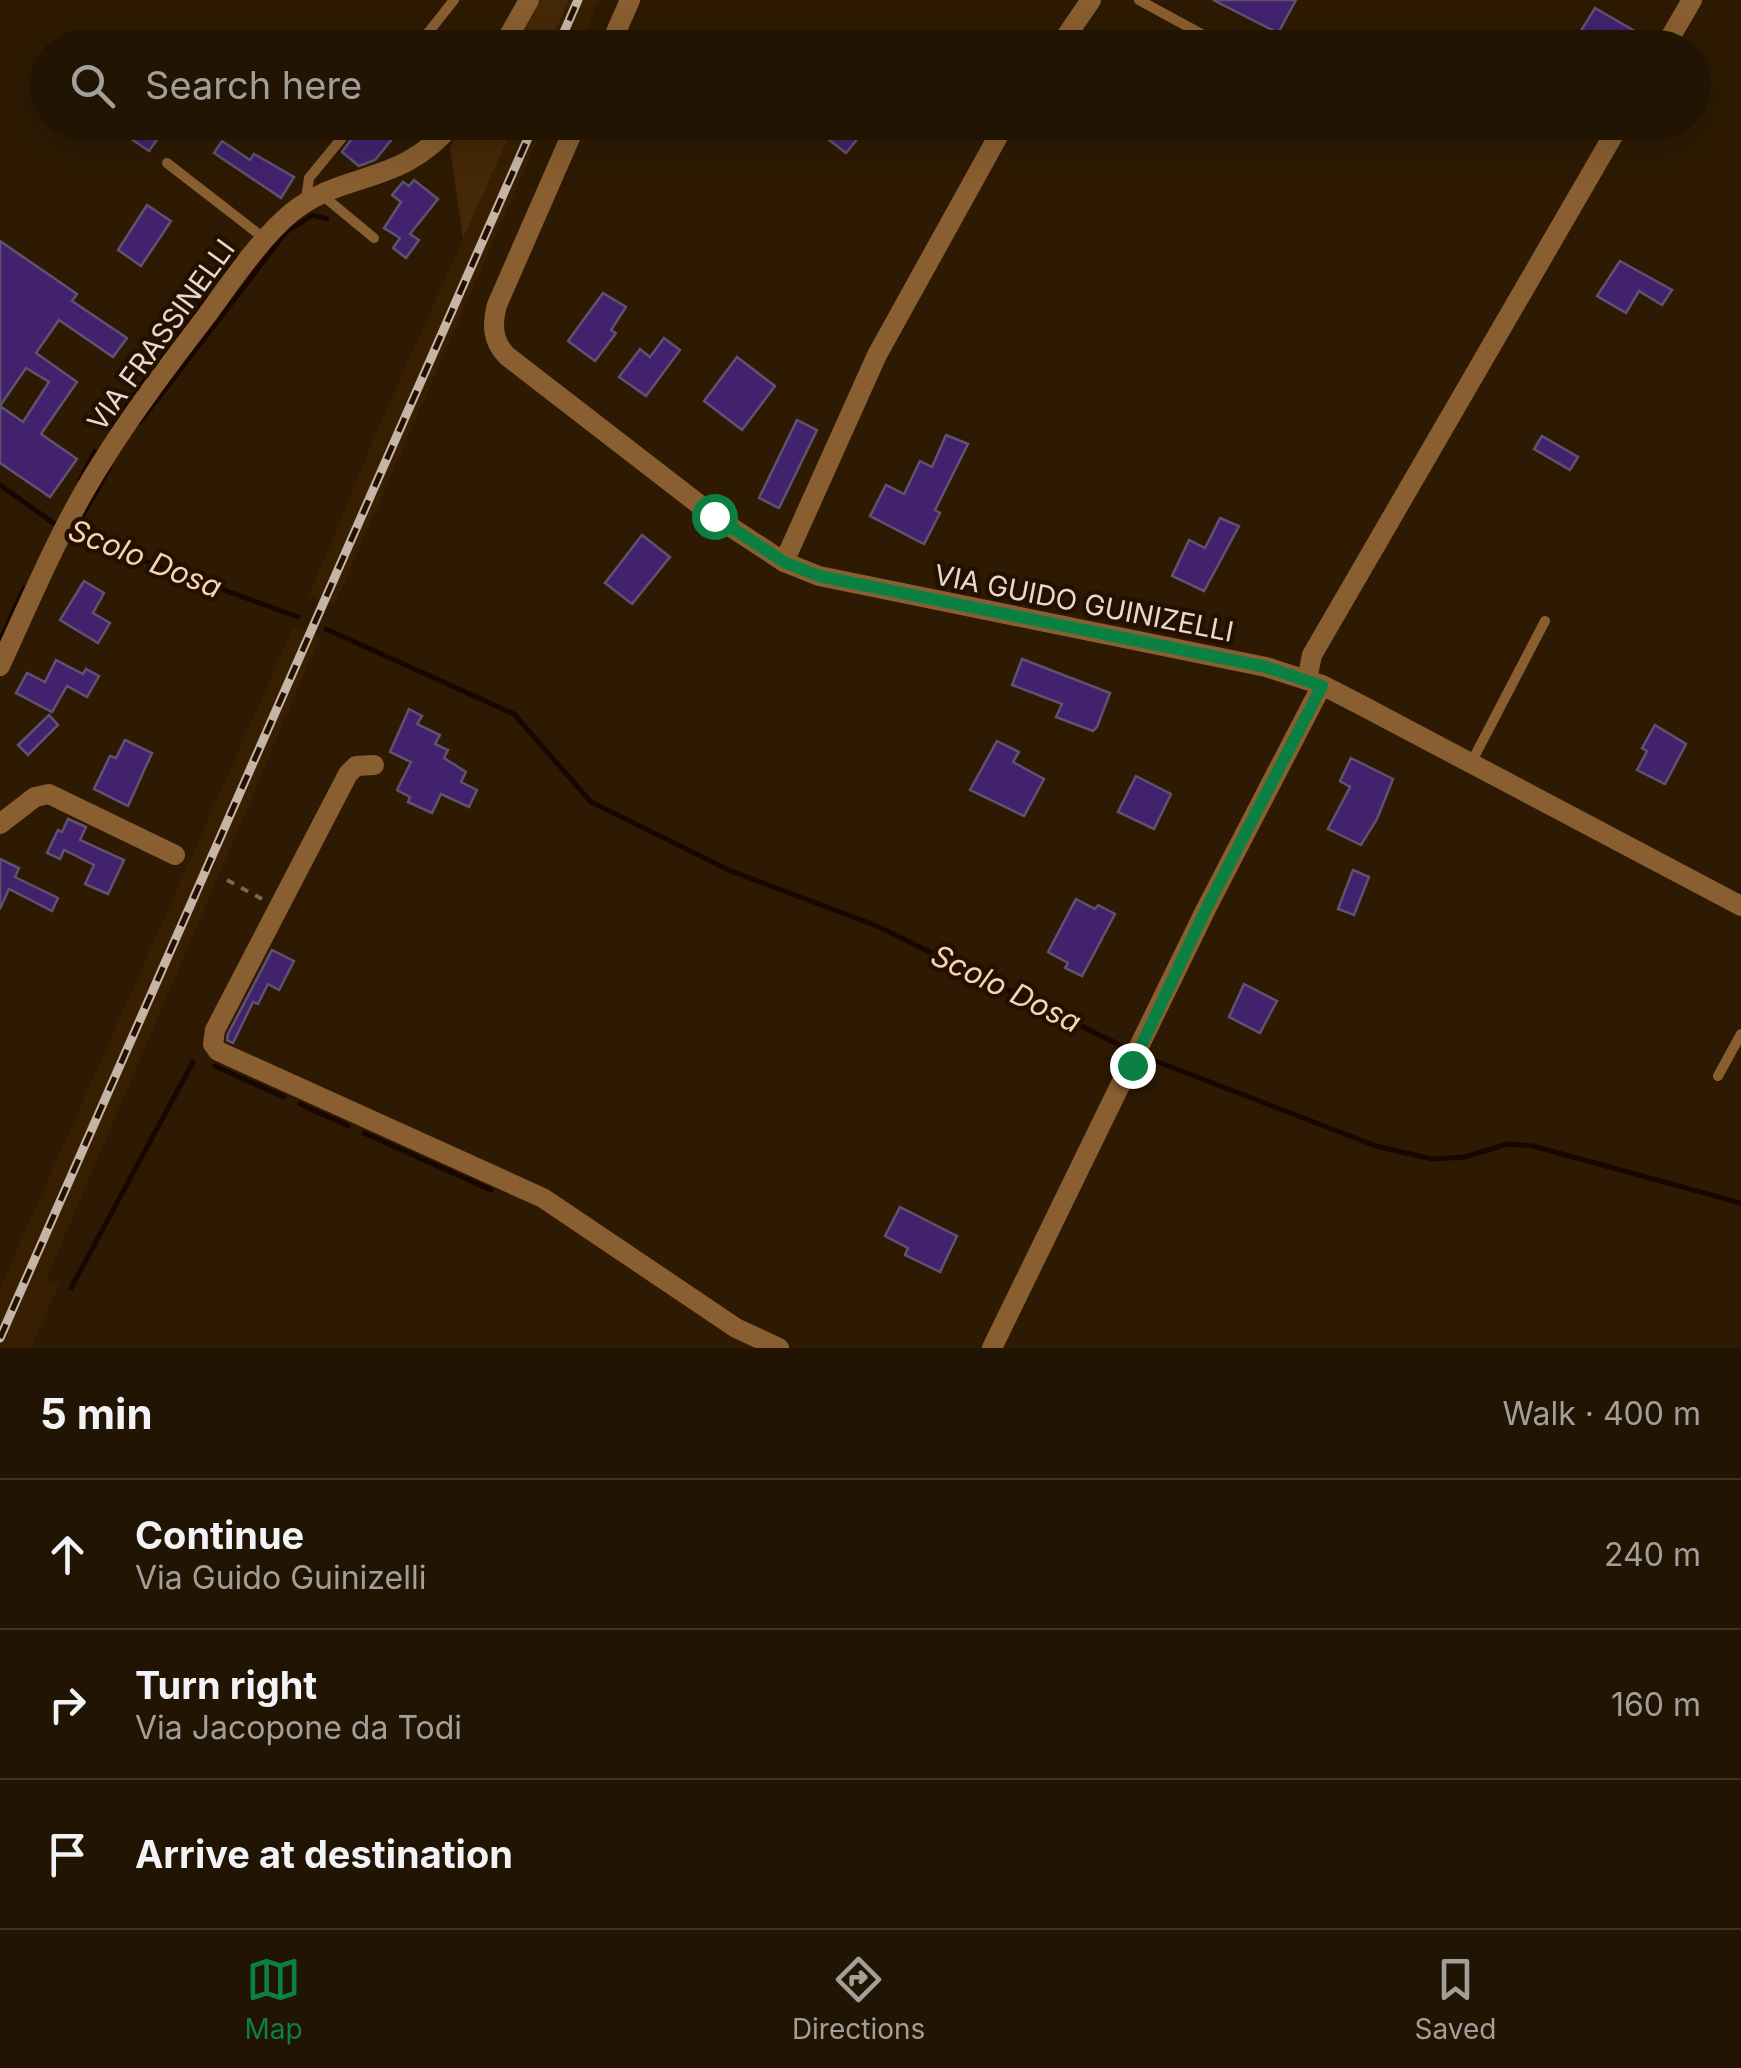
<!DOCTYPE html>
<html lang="en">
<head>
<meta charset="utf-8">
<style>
  :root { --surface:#221402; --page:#2e2111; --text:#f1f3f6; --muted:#a29e99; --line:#3f3324; --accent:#0b8043 }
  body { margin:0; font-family:Inter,sans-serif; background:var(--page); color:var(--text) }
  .stop { position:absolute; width:30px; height:30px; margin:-22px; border:8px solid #0b8043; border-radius:50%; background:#fff }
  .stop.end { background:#0b8043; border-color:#fff; box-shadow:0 2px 10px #0008 }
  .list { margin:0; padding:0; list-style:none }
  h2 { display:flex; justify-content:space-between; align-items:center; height:130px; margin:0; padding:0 40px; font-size:42px }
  h2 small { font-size:32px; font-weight:400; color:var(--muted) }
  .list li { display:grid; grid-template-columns:65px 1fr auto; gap:30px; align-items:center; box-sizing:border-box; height:150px; padding:0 40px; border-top:2px solid var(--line) }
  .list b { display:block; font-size:38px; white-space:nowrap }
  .list p { margin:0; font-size:32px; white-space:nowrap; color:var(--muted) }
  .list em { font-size:32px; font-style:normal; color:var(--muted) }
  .icon { flex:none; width:55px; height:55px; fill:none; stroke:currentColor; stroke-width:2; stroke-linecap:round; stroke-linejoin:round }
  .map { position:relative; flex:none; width:1741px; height:1348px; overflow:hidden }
  .search { position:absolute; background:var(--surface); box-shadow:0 10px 40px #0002; left:30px; right:30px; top:30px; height:110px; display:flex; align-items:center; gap:25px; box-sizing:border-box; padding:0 35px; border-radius:55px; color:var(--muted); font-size:38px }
  .sheet { height:580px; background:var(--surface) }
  nav { display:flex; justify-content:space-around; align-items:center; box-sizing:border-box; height:140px; border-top:2px solid var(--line); background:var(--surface); font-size:28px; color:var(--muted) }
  nav a { display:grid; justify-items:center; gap:5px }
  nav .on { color:var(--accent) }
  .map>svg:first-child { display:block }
</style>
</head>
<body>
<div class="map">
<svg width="1741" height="1348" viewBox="0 0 1741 1348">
  <rect width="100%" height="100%" fill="#2e1a03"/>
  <g fill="#381f01">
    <path d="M569,0H599L578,47H548Z"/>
    <path d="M515,123H545L334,606L309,596L380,424Z"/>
    <path d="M294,626L320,637L46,1280L59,1285L30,1348H0V1288Z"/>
  </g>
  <g fill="#442807">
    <path d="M540,0H569L548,47L507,48L521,36Z"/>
    <path d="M464,123H515L463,239L450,148Z"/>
  </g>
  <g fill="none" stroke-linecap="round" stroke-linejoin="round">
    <g stroke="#190600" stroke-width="5">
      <path d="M224,272L236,259"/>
      <path d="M140,422L286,232L313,215L327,219"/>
      <path d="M112,425L205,298"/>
      <path d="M80,480L95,451"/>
      <path d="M0,485L59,527"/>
      <path d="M83,515L110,467"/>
      <path d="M68,533L298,617"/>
      <path d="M326,629L514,714L591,802L731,871L877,926L1130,1050"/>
      <path d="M0,641L24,588"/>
      <path d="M1140,1055L1376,1146L1432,1159L1465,1157L1507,1144L1533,1146L1741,1203"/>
      <path d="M215,1066L284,1097"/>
      <path d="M300,1104L348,1126"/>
      <path d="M364,1133L491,1190"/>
      <path d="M71,1288L193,1062"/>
    </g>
  </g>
  <g fill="#42226d" stroke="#5d5371" stroke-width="2.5">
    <path d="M1213,0H1296L1278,33Z"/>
    <path d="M1595,8L1638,33L1629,48H1602L1579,34Z"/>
    <path d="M132,122H169L149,151L124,134Z"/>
    <path d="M364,122H406L375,160L359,166L342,152Z"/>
    <path d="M835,122H871L846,153L824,136Z"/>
    <path d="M222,141L250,160L254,154L294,177L281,198L214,153Z"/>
    <path d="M414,180L438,199L410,234L419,240L406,258L393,248L400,238L384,228L401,202L392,195L403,182L409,186Z"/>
    <path d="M147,205L171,221L141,266L118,250Z"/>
    <path d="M0,241L77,294L72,301L127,338L113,357L59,320L36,353L77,382L41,434L77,459L50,497L0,463V406L23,422L49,382L26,368L0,406Z"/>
    <path d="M1620,261L1672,290L1662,305L1639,291L1626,313L1597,296Z"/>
    <path d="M603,293L626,307L611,330L616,333L595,361L568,341Z"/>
    <path d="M664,338L680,350L646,396L619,377L640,349L650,357Z"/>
    <path d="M737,357L775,386L742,430L704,401Z"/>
    <path d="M797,420L817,430L779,508L759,498Z"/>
    <path d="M946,435L968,444L935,510L940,513L924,544L870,516L886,485L904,494L920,461L932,467Z"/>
    <path d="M1542,436L1578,457L1570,470L1534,449Z"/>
    <path d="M1220,518L1239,526L1204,591L1172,576L1189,540L1205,548Z"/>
    <path d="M642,535L670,557L632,604L605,583Z"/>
    <path d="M84,581L104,593L93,613L110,623L98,643L60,620Z"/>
    <path d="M1022,659L1110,693L1097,727L1093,731L1056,717L1062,704L1012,685Z"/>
    <path d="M56,660L83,674L86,669L99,676L87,697L67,686L52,712L16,693L27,673L45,682Z"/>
    <path d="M409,709L422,716L417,724L440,735L435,744L448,750L444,758L466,772L461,782L477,790L469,807L441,794L432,813L408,802L410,797L397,790L411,762L390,752Z"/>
    <path d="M49,715L58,725L28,755L18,745Z"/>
    <path d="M1655,725L1686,744L1665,784L1637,770L1647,751L1642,748Z"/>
    <path d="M125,740L152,753L128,806L94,789L110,756L116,758Z"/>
    <path d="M997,741L1019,752L1013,762L1044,779L1024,816L970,790Z"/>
    <path d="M1351,758L1393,779L1377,819L1361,845L1328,829L1350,787L1340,781Z"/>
    <path d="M1136,776L1171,794L1154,829L1118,812Z"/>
    <path d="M68,819L86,827L80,840L124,860L108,894L85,884L94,865L64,850L60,859L47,853L58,830L62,832Z"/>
    <path d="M0,859L19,868L15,877L58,898L52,911L9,889L0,909Z"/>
    <path d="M1353,870L1369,877L1354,915L1338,909Z"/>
    <path d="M1076,899L1095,909L1098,905L1115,914L1082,976L1065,968L1068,963L1048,952Z"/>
    <path d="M272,950L294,961L279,990L268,984L258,1004L253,1002L233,1043L227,1040L228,1034Z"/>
    <path d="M1244,984L1277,1001L1260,1033L1229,1017Z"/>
    <path d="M900,1207L957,1236L940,1272L905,1255L908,1248L885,1236Z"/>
  </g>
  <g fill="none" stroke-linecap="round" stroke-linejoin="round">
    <path stroke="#786653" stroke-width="4" stroke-dasharray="8 8" stroke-linecap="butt" d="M227,880L262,899"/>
    <g stroke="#895e30" stroke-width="10">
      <path d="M1139,0L1227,48"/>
      <path d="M416,48L454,0"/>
      <path d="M167,163L265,239"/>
      <path d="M322,195L374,238"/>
      <path d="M306,200L309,178L355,122"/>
      <path d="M1471,763L1545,621"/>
      <path d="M1718,1076L1741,1034"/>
    </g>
    <g stroke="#895e30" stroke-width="20">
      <path d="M609,48L630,0"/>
      <path d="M1058,48L1091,0"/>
      <path d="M1664,48L1692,0"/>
      <path d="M577,122L497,305C492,324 492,341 507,356L714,516L784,562L819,576L1266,667L1322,685L1359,704L1741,906"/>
      <path d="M784,562L877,355L1006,122"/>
      <path d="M1307,680L1312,655L1621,122"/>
      <path d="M374,765L356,766L348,774L215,1030L213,1044L218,1051L543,1198L736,1328L779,1348"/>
      <path d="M0,824L35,797L49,794L175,855"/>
      <path d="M992,1348L1206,909L1322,685"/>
    </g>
    <g stroke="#895e30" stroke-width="20">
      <path d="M502,48L529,0"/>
      <path d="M0,666C32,597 61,526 102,462C133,412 168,366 204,319C230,284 257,242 291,213C343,170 402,187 454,122"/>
    </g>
    <defs>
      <g id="rail">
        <path d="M557,48L578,0"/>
        <path d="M0,1338L535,122"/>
      </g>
    </defs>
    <use href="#rail" stroke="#c5b5a6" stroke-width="9"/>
    <use href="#rail" stroke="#241000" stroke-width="5" stroke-dasharray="15" stroke-linecap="butt"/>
  </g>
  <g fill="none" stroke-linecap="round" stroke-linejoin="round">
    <path stroke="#0b8043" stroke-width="12" d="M714,516L784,562L819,576L1266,667L1322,686L1206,909L1132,1065"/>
  </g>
  <g text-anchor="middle" stroke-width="9" stroke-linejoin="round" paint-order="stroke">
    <g font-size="28" fill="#e8d9cc" stroke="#241000">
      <text transform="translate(161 335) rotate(-54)" y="10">VIA FRASSINELLI</text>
      <text transform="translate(1084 603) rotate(11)" y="10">VIA GUIDO GUINIZELLI</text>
    </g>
    <g font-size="30" font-style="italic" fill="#f7d3b0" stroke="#241000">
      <text transform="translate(145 559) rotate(22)" y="10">Scolo Dosa</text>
      <text transform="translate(1006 989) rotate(26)" y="10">Scolo Dosa</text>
    </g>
  </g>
</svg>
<div class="stop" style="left:714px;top:516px"></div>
<div class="stop end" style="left:1132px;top:1065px"></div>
<div class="search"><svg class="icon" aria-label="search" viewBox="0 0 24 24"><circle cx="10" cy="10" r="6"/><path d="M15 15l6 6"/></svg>Search here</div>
</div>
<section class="sheet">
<h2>5 min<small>Walk · 400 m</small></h2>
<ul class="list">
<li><svg class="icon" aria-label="ahead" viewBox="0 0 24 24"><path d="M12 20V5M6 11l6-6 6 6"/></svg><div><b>Continue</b><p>Via Guido Guinizelli</p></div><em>240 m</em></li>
<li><svg class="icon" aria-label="right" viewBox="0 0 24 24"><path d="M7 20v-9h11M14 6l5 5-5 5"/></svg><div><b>Turn right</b><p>Via Jacopone da Todi</p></div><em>160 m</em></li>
<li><svg class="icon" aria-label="arrive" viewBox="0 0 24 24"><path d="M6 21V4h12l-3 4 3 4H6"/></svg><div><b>Arrive at destination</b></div></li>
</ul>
</section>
<nav>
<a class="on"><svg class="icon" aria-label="map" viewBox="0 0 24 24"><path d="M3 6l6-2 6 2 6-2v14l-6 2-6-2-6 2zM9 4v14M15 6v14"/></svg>Map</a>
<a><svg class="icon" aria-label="directions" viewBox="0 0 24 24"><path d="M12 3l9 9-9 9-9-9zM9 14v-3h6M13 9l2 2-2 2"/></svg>Directions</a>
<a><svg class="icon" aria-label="saved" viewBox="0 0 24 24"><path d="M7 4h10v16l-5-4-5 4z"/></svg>Saved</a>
</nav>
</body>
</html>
